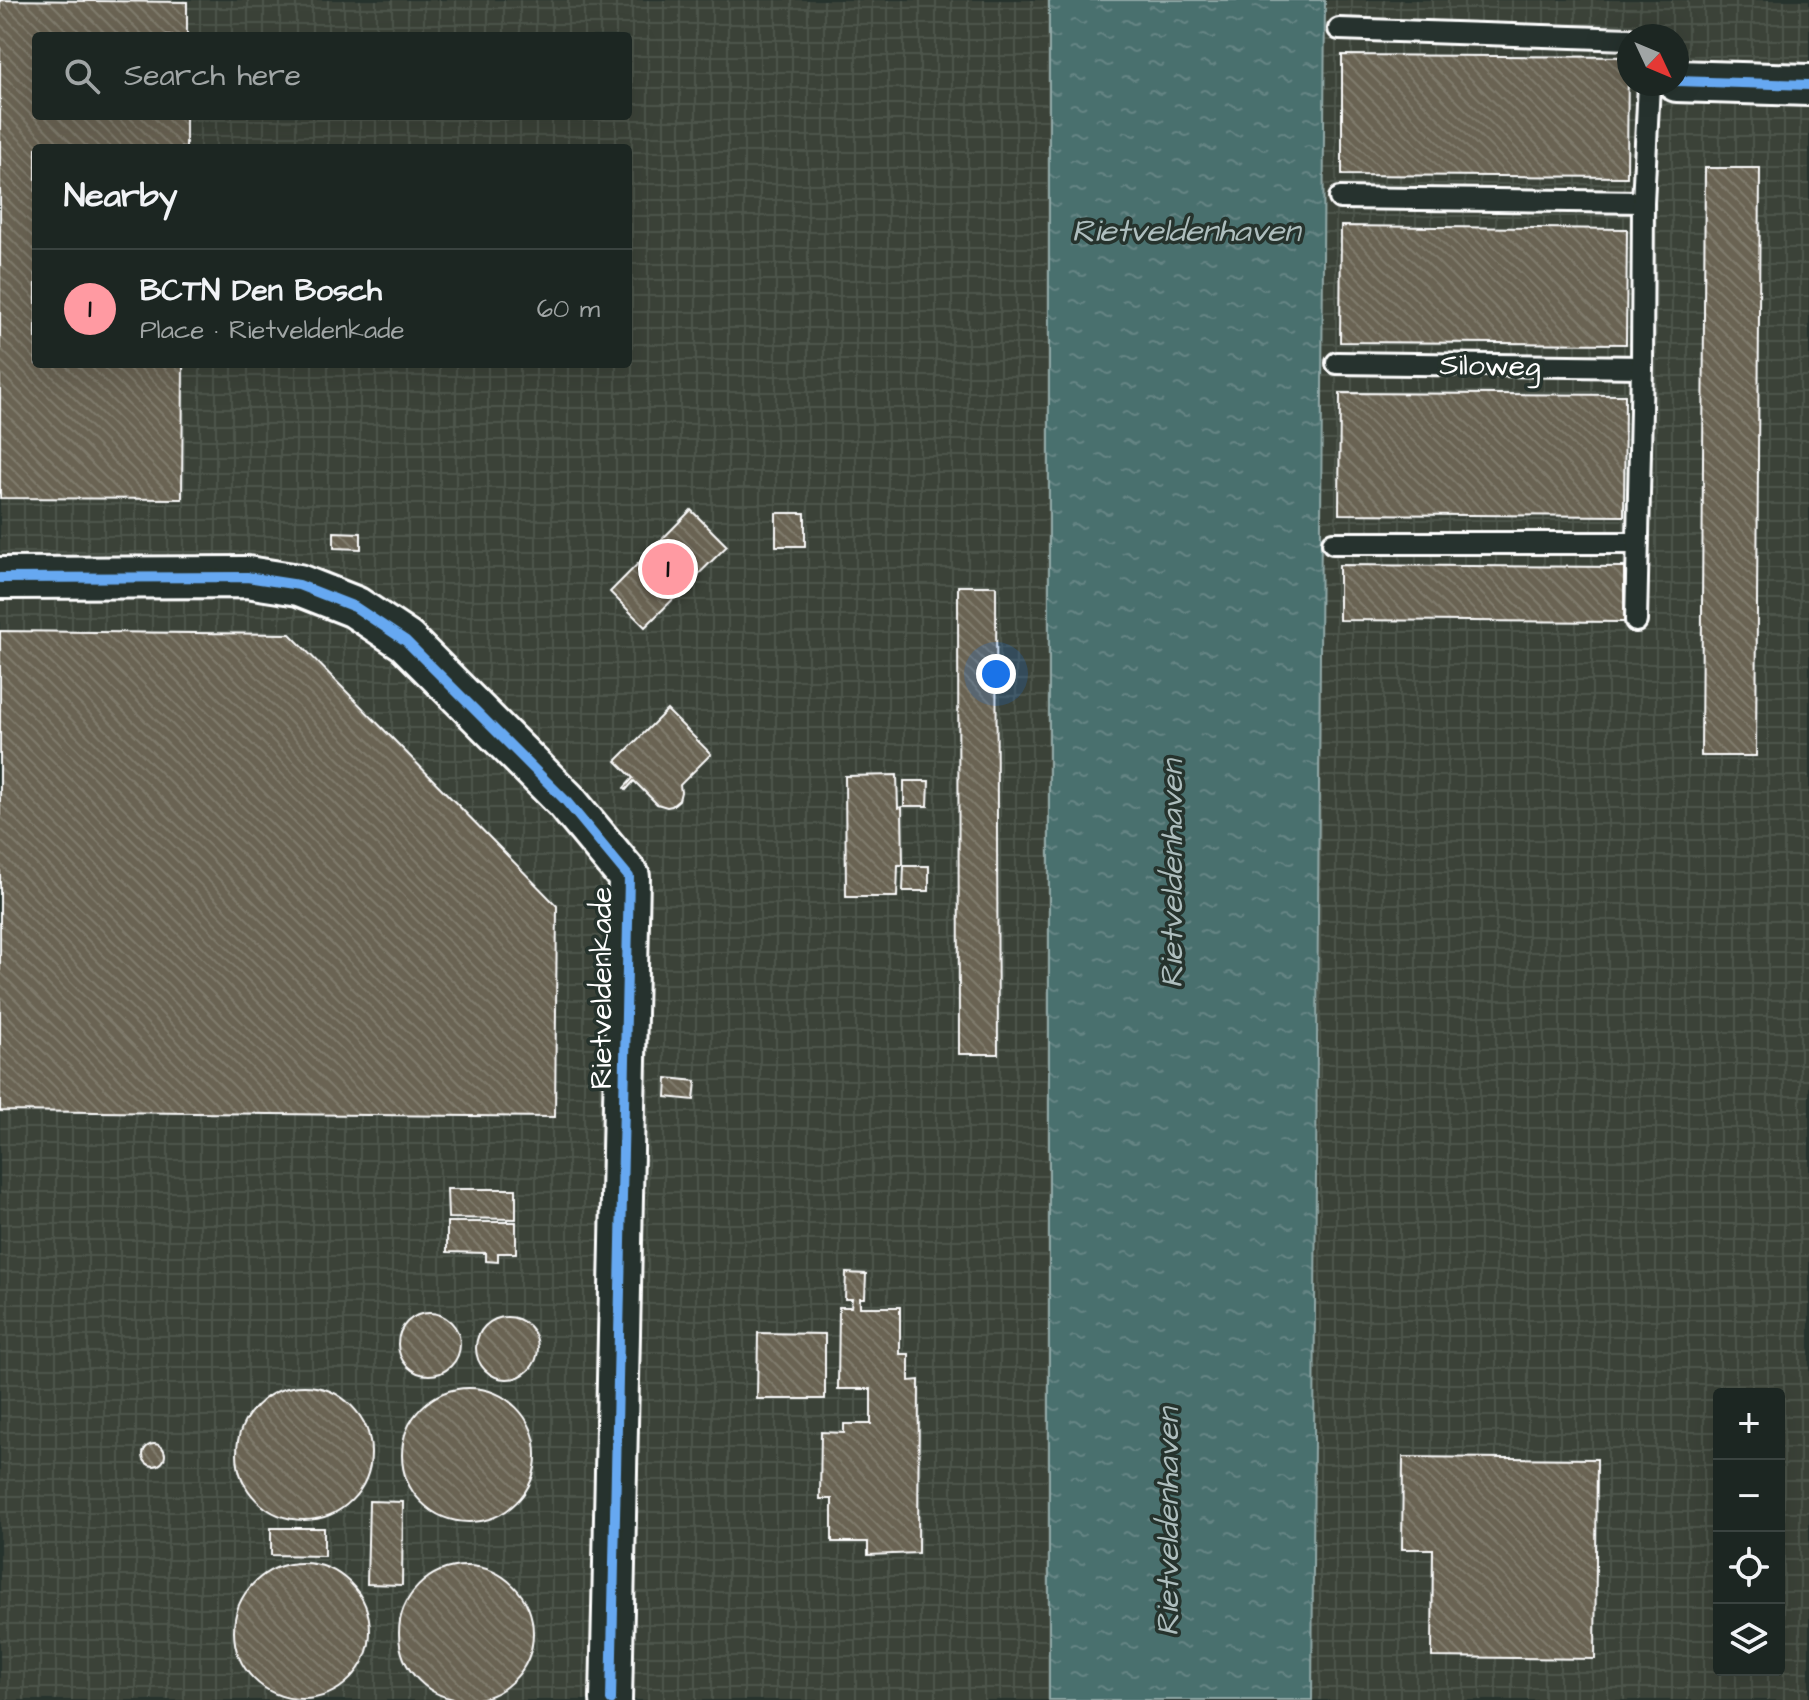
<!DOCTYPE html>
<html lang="en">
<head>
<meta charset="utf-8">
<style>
  :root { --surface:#1c2622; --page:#29322f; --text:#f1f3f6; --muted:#a0a5a5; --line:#3a4340; --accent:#ff9aa2 }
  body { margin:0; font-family:"Architects Daughter",sans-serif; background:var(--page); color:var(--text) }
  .controls { position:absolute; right:24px; bottom:24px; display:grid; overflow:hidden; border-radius:8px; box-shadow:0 8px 32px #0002 }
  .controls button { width:72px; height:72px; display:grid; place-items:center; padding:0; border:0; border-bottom:2px solid var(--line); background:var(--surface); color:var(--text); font:40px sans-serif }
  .compass { position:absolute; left:1617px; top:24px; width:72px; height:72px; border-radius:50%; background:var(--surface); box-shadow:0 8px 32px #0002; rotate:134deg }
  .you { position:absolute; left:996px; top:674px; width:28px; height:28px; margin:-20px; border:6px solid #fff; border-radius:50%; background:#1a73e8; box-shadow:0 0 0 12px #1a73e833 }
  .badge { display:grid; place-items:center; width:52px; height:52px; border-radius:50%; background:var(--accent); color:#111; font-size:26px; font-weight:700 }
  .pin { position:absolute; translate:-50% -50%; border:4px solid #fff; box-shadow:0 2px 8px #0006 }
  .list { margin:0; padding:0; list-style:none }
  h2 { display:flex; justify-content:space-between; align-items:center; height:104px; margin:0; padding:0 32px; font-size:34px }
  h2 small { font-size:26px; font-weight:400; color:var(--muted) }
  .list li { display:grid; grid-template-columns:52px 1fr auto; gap:24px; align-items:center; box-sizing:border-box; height:120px; padding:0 32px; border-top:2px solid var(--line) }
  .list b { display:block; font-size:30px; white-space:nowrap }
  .list p { margin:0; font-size:26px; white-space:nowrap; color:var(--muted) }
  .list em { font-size:26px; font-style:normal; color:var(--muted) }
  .icon { flex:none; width:44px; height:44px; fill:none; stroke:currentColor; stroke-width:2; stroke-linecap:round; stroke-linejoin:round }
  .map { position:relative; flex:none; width:1809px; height:1700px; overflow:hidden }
  .search { position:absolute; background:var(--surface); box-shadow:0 8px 32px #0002; left:32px; top:32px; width:600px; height:88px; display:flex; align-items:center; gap:20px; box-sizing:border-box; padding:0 28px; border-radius:8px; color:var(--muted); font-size:30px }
  .panel { position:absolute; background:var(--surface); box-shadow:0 8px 32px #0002; left:32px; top:144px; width:600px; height:224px; border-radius:8px }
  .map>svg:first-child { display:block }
</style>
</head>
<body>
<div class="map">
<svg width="1809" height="1700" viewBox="0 0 1809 1700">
  <defs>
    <pattern id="industrial-grid" width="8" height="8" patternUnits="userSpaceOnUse" patternTransform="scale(2)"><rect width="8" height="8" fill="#3a4238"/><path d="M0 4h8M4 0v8" fill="none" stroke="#4e554c"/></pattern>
    <pattern id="water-ripples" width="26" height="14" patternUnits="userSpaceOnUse" patternTransform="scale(2)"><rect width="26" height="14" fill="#4a6f6e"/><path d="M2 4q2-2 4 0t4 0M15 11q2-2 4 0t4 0" fill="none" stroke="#658584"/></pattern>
    <pattern id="building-back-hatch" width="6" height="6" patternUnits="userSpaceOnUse" patternTransform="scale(2)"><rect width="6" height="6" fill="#6a6453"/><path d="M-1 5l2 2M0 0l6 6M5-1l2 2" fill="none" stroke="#807b6d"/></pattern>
  </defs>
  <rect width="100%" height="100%" fill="#26332d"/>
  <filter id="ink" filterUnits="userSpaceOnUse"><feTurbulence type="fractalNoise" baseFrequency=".0125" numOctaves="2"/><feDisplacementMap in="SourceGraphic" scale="16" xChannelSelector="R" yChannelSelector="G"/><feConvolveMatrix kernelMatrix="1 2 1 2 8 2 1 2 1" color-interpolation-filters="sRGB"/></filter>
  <g filter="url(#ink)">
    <path fill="url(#industrial-grid)" fill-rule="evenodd" d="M0,0H1809V1700H0ZM36,36H628V116H36ZM1629,36H1677V84H1629ZM36,148H628V364H36ZM1719,1394H1779V1670H1719Z"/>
    <path fill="url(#water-ripples)" stroke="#92a9a8" stroke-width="2" d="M1049,0H1325L1312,1700H1049Z"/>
    <g fill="url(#building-back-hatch)" stroke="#fff" stroke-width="2">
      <path d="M0,0L187,2V36H36V116H186V148H36V364H183L182,499L0,498Z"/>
      <path d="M1342,55L1628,57L1627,177L1342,175Z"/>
      <path d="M1705,168H1760L1756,756H1701Z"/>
      <path d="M1341,226L1627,229L1626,344L1340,342Z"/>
      <path d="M1340,393L1625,395L1624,516L1339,514Z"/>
      <path d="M691,510L727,546L645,627L610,592Z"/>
      <rect x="776" y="513" width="29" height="33"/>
      <path d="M334,532L361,533V549L334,548Z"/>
      <path d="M1339,565L1624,567V622L1339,620Z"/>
      <path d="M958,586H996L998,1054H959Z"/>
      <path d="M0,631L290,634L557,906L555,1117L0,1111Z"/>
      <path d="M667,710L711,754L680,785L681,792L679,800L672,806L667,807L657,804L634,781L626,790L624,788L633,778L616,761Z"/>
      <path d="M897,775L898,808L902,807L903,865H898L897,897H846L845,776Z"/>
      <path d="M904,781H929L928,806H904Z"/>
      <path d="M904,866H929V891H903Z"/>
      <path d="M667,1078L696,1081L694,1100L666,1097Z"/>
      <path d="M447,1189H516V1219L448,1218Z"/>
      <path d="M447,1222H516V1253H498V1262L486,1261V1253L447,1252Z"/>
      <path d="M846,1273L866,1274L865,1298H860V1307H900V1354H909V1381L919,1380L918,1553L868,1555V1542H832V1499H820L821,1432L844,1433V1424H871V1389H838L839,1307H851L852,1299H845Z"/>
      <circle cx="429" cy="1344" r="31"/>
      <circle cx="507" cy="1348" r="31"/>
      <path d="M758,1333L825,1334V1399H757Z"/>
      <circle cx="304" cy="1453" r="67"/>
      <circle cx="469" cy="1455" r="67"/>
      <circle cx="154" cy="1455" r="11"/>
      <path d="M1403,1457L1597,1459L1595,1659L1432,1657L1433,1549H1402Z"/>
      <path d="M369,1501L403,1502L402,1585L367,1584Z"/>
      <path d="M271,1528H324V1556L271,1555Z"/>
      <circle cx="302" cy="1631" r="68"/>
      <circle cx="466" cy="1633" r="67"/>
    </g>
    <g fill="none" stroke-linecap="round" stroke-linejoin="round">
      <defs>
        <g id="service">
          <path d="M1339,29L1629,39"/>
          <path d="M1340,198L1643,202"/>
          <path d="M1337,363L1642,367"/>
          <path d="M1333,543H1637"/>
          <path d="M1636,621L1642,367L1643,202L1649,84"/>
        </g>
        <g id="minor">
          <path d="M1677,81L1809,85"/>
          <path d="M0,578L247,577L299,585L355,607L406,641L566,801L629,877L611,1700"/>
        </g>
      </defs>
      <use href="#service" stroke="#fff" stroke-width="26"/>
      <use href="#minor" stroke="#fff" stroke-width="46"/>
      <use href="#service" stroke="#26332d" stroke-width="20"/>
      <use href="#minor" stroke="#26332d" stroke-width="40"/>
      <defs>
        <g id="cycleway">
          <path d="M1677,81L1809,85"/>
          <path d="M0,578L247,577L299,585L355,607L406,641L566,801L629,877L611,1700"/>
        </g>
      </defs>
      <use href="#cycleway" stroke="#26332d" stroke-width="15"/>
      <use href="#cycleway" stroke="#66a8f1" stroke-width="10"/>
    </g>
  </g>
  <g text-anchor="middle" stroke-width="7" stroke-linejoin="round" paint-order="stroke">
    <g font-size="30" fill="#fff" stroke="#26332d">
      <text transform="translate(1490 365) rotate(1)" y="10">Siloweg</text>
      <text transform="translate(601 988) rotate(-90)" y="10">Rietveldenkade</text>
    </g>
    <g font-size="32" font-style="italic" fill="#aebebe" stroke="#26332d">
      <text x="1186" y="241">Rietveldenhaven</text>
      <text transform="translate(1171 874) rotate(-90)" y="11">Rietveldenhaven</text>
      <text transform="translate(1167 1522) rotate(-90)" y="11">Rietveldenhaven</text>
    </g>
  </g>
</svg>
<div class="controls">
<button>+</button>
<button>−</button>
<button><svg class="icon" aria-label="locate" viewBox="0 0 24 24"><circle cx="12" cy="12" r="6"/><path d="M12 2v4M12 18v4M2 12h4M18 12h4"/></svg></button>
<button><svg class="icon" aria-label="layers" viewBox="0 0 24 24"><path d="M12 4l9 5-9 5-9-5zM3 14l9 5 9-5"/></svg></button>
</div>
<svg class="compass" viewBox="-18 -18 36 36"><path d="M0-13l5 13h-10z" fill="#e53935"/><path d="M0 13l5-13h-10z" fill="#a0a5a5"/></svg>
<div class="you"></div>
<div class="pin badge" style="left:668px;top:569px">1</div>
<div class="search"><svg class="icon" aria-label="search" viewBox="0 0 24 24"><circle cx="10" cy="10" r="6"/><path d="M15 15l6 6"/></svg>Search here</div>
<section class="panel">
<h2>Nearby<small></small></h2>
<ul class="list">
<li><span class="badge">1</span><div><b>BCTN Den Bosch</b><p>Place · Rietveldenkade</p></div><em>60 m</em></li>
</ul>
</section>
</div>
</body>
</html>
